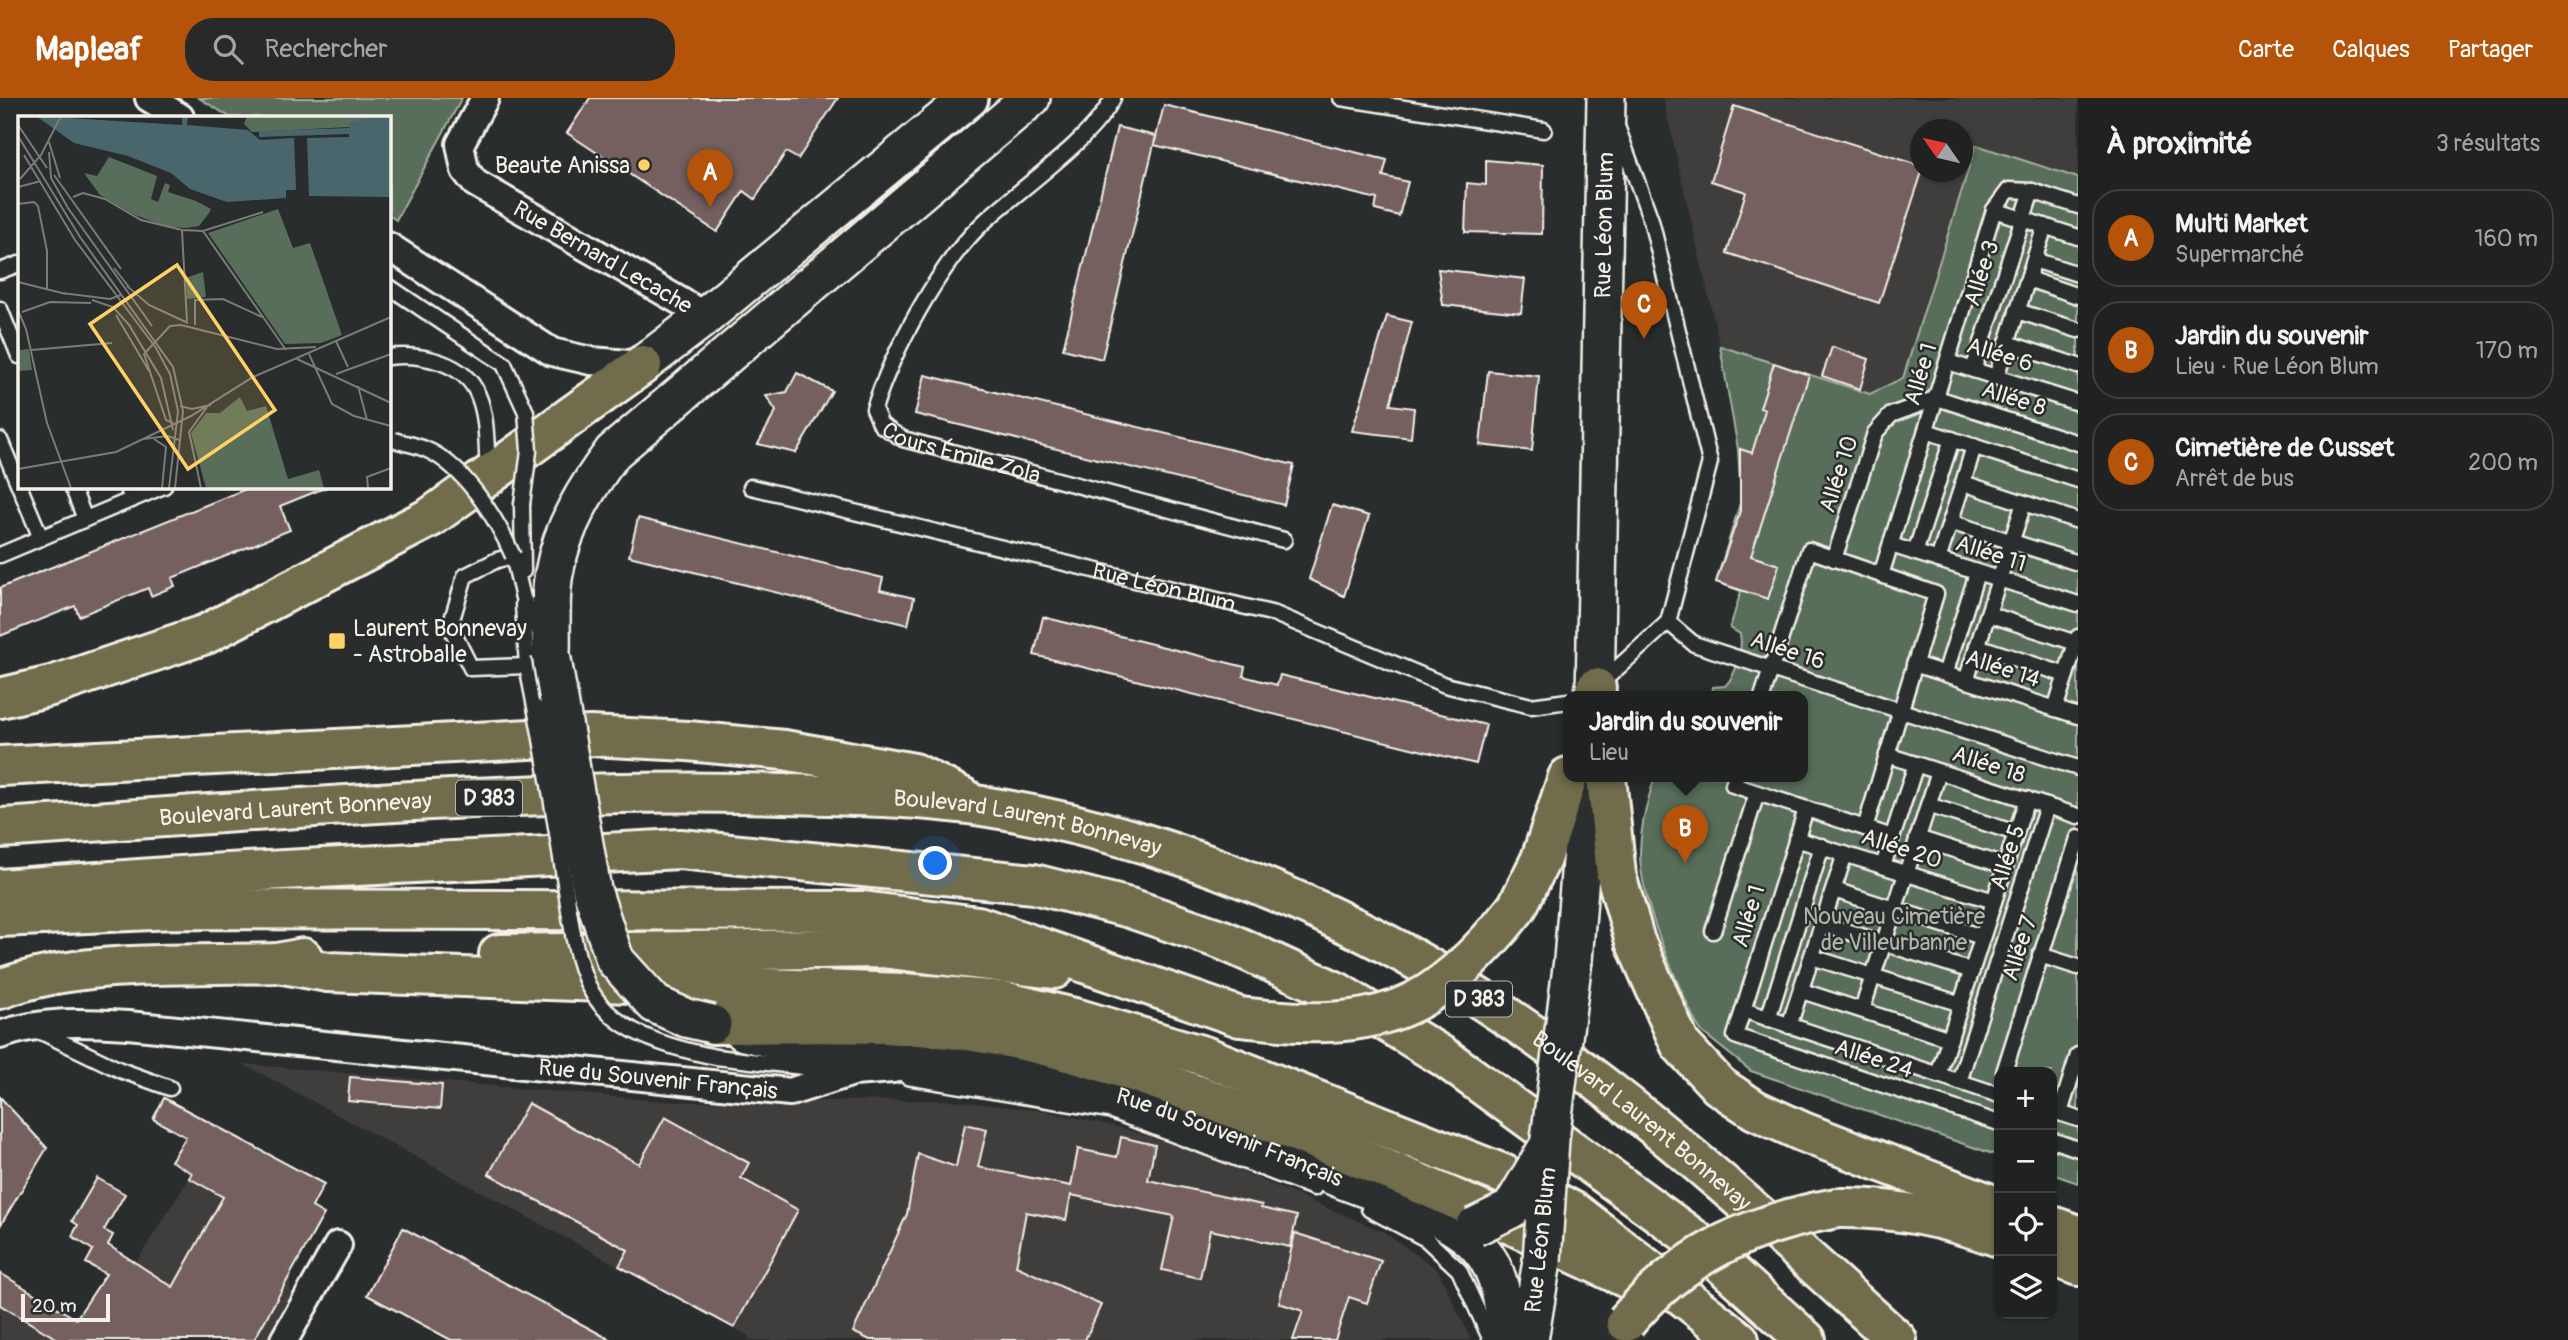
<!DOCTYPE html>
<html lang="fr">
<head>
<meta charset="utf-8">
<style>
  :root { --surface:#202222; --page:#282a2a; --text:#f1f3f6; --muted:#a2a4a5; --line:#3d3f40; --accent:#b45309 }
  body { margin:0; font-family:Pangolin,sans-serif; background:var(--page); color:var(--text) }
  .controls { position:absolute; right:21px; bottom:21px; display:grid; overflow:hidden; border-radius:14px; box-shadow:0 2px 5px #0004 }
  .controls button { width:63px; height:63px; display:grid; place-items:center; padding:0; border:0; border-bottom:2px solid var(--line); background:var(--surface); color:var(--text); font:35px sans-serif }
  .compass { position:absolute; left:1910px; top:21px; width:63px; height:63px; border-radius:50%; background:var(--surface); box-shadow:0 2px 5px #0004; rotate:304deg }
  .scale { position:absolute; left:21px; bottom:18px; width:89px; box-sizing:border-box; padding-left:7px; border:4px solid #f4f1e8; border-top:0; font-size:19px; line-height:24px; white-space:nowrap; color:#f4f1e8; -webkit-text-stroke:5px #2a2d2e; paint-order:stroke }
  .you { position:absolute; left:936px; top:766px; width:24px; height:24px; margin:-18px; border:5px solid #fff; border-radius:50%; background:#1a73e8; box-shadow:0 0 0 10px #1a73e833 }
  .badge { display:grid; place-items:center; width:46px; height:46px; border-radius:50%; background:var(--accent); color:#fff; font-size:23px; font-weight:700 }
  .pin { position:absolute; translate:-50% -58px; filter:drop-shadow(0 2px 4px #0008) }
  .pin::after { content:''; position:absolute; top:37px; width:24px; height:21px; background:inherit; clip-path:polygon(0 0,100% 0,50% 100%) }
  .popup { position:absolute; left:1563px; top:593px; width:245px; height:91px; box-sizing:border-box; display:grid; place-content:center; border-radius:14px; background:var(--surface); filter:drop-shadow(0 2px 5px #0005); font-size:23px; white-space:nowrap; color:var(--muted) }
  .popup b { font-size:26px; color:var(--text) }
  .popup::after { content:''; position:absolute; left:50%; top:100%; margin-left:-14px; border:14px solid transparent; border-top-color:var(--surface) }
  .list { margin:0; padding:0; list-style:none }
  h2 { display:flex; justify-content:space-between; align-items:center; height:91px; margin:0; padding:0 28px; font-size:30px }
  h2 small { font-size:23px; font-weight:400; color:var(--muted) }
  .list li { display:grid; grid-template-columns:46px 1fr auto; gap:21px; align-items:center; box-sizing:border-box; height:98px; margin:0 14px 14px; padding:0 14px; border:2px solid var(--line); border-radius:28px }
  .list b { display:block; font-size:26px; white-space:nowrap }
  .list p { margin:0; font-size:23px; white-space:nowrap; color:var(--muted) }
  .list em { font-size:23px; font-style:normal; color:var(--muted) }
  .icon { flex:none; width:38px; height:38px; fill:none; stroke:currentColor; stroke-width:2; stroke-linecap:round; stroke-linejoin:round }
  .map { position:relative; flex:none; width:2078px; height:1242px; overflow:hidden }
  header { display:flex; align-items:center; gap:42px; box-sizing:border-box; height:98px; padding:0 35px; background:var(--accent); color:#fff }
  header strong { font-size:33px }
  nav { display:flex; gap:38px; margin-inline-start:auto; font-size:24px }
  .search { width:490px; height:63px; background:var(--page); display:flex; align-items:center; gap:18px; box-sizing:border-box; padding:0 24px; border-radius:28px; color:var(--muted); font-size:26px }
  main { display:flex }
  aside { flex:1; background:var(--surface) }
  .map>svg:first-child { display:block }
</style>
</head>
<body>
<header>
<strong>Mapleaf</strong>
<div class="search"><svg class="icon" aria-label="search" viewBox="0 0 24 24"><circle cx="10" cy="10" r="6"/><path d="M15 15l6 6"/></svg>Rechercher</div>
<nav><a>Carte</a><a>Calques</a><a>Partager</a></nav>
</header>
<main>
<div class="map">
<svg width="2078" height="1242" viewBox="0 0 2078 1242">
  <rect width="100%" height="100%" fill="#2a2d2e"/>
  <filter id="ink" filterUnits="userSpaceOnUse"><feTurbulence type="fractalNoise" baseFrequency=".0143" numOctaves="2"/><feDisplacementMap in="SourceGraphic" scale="14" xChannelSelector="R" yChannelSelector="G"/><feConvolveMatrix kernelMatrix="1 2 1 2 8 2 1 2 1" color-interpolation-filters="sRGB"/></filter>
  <g filter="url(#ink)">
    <g fill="#403d3c" fill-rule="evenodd">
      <path d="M1663,0H2078V80L1976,48L1903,280L1870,296L1720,248ZM1920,32H1962V74H1920Z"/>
      <path d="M243,966L674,1004L946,1002L1045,1013L1122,1030L1197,1055L1384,1134L1438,1172L1471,1242H748L749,1238L734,1230Z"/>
      <path d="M207,1052L324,1116L290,1178L294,1242H0V1175L94,1231Z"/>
    </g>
    <g fill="#596e5a" stroke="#a6b0a1" stroke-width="2">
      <path d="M199,0H462L396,122L389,117L388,19H230Z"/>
      <path d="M1976,47L2078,80V1085L2052,1076V974H1999V1058L1751,973L1702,934L1696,925C1675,880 1642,808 1640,758C1640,733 1647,703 1655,679H1802V599H1710L1713,589L1725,588C1737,576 1743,552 1740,536L1730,530L1741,493L1716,484L1741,402L1738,351L1720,248L1870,296L1903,280Z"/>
    </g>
    <g fill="#74615e" stroke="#f4f1e8" stroke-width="2">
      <path d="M590,0H838L798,61L786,54L755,101L744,93L717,134L567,35Z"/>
      <path d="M1164,7L1387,62L1383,78L1408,84L1399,118L1375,112L1377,101L1154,47Z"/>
      <path d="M1734,8L1921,68L1922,74L1879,205L1727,155L1746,94L1711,83Z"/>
      <path d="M1117,29L1156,38L1102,261L1063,251Z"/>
      <path d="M1486,62L1543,67L1542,136L1465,134L1467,85L1486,87Z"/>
      <path d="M1438,171L1525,181L1521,215L1443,207Z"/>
      <path d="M1387,218L1412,224L1390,307L1414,310L1411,340L1352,333Z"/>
      <path d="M1832,249L1869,261L1860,291L1822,278Z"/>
      <path d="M1774,265L1809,277L1751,458L1779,467L1768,501L1716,484L1740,413V351L1752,355L1765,312L1760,310Z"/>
      <path d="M1488,273L1539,278L1532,353L1480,347Z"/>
      <path d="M797,275L832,293L796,355L758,346L776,313L766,298L787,294Z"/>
      <path d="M925,277L1294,367L1284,407L915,316Z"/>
      <path d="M253,388L327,389L280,408L290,432L172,480L175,488L151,498L148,490L79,518L75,508L0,538V490Z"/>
      <path d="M1332,407L1369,418L1344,498L1309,481Z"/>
      <path d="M638,420L883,480L880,492L914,500L908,527L629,458Z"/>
      <path d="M1043,519L1245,569L1243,578L1277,587L1280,577L1486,627L1476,666L1034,557Z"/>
      <path d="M350,979L442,987L440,1011L348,1003Z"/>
      <path d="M0,999L47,1050L0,1128Z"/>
      <path d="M164,1000L324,1086L312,1109L324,1116L254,1242H59L0,1207V1175L76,1221L106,1176L86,1165L93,1152L72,1138L78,1127L72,1123L97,1080L125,1096L104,1132L113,1137L108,1147L173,1189L223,1099L189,1080L192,1075L171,1063L186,1039L153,1021Z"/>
      <path d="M528,1005L639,1066L665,1019L749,1065L741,1080L798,1112L734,1230L619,1168L628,1152L489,1076Z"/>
      <path d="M965,1026L987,1031L978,1069L1071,1088L1078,1051L1117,1059L1121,1039L1155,1047L1148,1082L1262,1107L1261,1110L1297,1118L1290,1149L1210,1132L1200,1180L1162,1172L1174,1118L1071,1097L1066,1122L1026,1114L1016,1168L1101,1207L1085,1242H870L853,1234L907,1116L918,1056L956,1069Z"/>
      <path d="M403,1130L611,1242H451L367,1197Z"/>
      <path d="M1295,1135L1381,1163L1367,1205L1349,1199L1335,1242H1293L1303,1213L1279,1205Z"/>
    </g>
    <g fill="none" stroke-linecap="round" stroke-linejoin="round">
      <defs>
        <g id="service">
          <path id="s1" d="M1113,0C1092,42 1019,91 983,125C940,165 892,254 874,311L881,327L903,341L1284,442"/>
          <path d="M1341,0L1544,32"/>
          <path d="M1994,112L2078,139"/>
          <path d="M2034,162L2078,176"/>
          <path d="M0,173L19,166"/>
          <path d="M2028,181L2078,198"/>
          <path d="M388,188L504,266"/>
          <path d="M0,211L19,258"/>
          <path d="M2017,213L2078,232"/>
          <path d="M2007,245L2078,268"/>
          <path d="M388,259C420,255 465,264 478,297C488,320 486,349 488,373"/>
          <path d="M1948,264L2078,305"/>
          <path d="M1973,272L2032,93"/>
          <path d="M1996,279L2045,128"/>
          <path d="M1926,333L2078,382"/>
          <path d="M0,342L41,440"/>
          <path d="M72,388L85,421"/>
          <path d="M127,388L132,402"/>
          <path id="s2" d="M751,389L1275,516L1445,587L1531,608L1568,603"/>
          <path d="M2024,405L2078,423"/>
          <path d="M522,406L523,473"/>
          <path d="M1950,424L2078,465"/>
          <path d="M1891,447L2078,506"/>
          <path d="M1915,455L1952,341"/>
          <path d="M0,457L164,388"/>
          <path d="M1834,461L1875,335L1891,317L1937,300L2078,345"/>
          <path d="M1938,462L1963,385"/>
          <path d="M1881,477L1994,112L2009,92L2032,93L2078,108"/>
          <path d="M523,507L527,568L535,609"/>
          <path d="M1988,516L2076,545"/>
          <path d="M1668,524L1694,546L2078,670"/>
          <path d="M541,537L523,500L513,458L497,462L465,478L450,528L471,570L527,568L551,574"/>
          <path d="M1977,548L2066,577"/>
          <path d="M1914,566L2078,618"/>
          <path d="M1945,576L1977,475"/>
          <path d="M1966,583L2024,405L1963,385L1974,348"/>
          <path d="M1600,586L1668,524L1710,364L1651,122L1618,31"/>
          <path d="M2055,611L2078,539"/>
          <path d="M1887,657L2078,718"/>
          <path d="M1736,679L1733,687L1865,730L1936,496L1809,452L1762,599"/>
          <path d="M1928,707L2016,735"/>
          <path d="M1806,711L1735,938L1999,1025"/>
          <path d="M1865,730L1892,739"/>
          <path d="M1917,740L2005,768"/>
          <path d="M1796,741L1994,803"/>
          <path d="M1883,768L1916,666"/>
          <path d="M1834,792L1982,839"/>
          <path d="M1823,826L1972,873"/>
          <path d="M1713,833L1757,695"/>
          <path d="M2040,857L2078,869"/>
          <path d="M1812,859L1961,906"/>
          <path d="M1802,893L1950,941"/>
          <path d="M1743,912L1999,997"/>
          <path d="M1862,912L1939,674"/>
          <path d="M1768,921L1822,748"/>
          <path d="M1789,928L1845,756"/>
          <path d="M35,931L120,972L170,990"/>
          <path d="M716,959L838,973"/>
          <path d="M2004,974L2078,740"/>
          <path d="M1938,977L2027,701"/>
          <path d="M907,979L1109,1012L1314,1090"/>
          <path d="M1959,984L2047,708"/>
          <path d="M2053,1013L2078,1021"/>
          <path d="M2060,1015L2078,957"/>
          <path d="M2052,1042L2078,1051"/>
          <path d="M1369,1111L1426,1141L1459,1172L1491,1242"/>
        </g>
        <g id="minor">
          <path d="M149,0L180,19"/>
          <path id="s3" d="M485,0L460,46L465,72L475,85L706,218"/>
          <path d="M388,148L552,254L591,263L642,267"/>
          <path id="s4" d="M0,937C42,922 84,924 128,927L790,994L853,974L893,971"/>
          <path d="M284,1242L338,1147"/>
        </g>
        <g id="secondary">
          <path d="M642,267L706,218L969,0"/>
          <path d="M551,556C552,530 549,501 554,475C562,429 586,390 613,354L1031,0"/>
          <path id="s5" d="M1595,599L1606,0"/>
          <path d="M1573,862L1588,679"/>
          <path id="s6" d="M744,934C766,939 789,945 811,949C905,964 1001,966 1093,990C1180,1013 1264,1050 1346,1083C1387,1099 1449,1116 1478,1148C1501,1173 1505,1209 1506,1242"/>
          <path d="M1529,1242L1542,1163"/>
        </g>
        <g id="trunk">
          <path d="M1593,599L1596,590"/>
          <path d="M0,600L51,588L206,536L431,419L642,267"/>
          <path d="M0,668L590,638L688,643L784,652L914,675L964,700"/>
          <path d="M1606,679L1616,777L1635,843L1680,946L1719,988L1755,1012L1803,1034L1999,1109"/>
          <path id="s7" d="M0,730C247,715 496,691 744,695C820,697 908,697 982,708C1112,728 1237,772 1355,830C1556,928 1733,1093 1897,1242"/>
          <path d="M0,791L209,776L680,751L1034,786L1130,810L1223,842L1337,894L1444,959L1694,1141L1806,1242"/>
          <path d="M1517,809L1541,761L1568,679"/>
          <path d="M0,819L174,811L863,813L978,828L1240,919"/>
          <path d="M499,856L881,850L1054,871"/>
          <path d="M278,865L328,874L903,895L1003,903L1082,922L1204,958L1503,1076L1576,1115L1739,1242"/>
          <path d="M0,891C82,860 190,868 278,865L303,860"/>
          <path d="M712,926C809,926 907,920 1003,939C1080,953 1151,980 1225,1007C1369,1060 1508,1123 1647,1190"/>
          <path d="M1837,1110C1895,1109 1945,1120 1999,1139"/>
          <path d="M2052,1128L2078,1137"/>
          <path d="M2052,1158L2078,1168"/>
        </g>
      </defs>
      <use href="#service" stroke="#f4f1e8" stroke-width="19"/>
      <use href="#minor" stroke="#f4f1e8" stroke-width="32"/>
      <use href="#secondary" stroke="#f4f1e8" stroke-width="42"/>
      <use href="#trunk" stroke="#f4f1e8" stroke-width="44"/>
      <use href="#service" stroke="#2a2d2e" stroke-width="14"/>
      <use href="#minor" stroke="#2a2d2e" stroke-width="26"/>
      <use href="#secondary" stroke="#2a2d2e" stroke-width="37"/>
      <use href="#trunk" stroke="#716c4b" stroke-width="38"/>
      <defs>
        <g id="service-bridge">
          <path d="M504,266L526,314L529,353L522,406"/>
          <path d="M394,342C404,345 416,347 425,351C464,367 497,421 513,458"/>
          <path d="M535,609C546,666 555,722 564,779C570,815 573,856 589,889C612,935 671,950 716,959"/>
        </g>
        <g id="secondary-bridge">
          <path d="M551,556L592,792L615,862L655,906L686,920L712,926"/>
          <path d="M1474,1129L1511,1111L1546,1052"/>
          <path d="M1542,1163L1550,1041L1573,862"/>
        </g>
        <g id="trunk-bridge">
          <path d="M1240,919C1292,925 1350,930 1400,910C1445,893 1488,846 1517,809"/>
          <path d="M1626,1224C1684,1155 1750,1126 1837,1110"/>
        </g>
      </defs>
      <use href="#service-bridge" stroke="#f4f1e8" stroke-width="19" stroke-linecap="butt"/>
      <use href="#secondary-bridge" stroke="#f4f1e8" stroke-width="42" stroke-linecap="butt"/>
      <use href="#trunk-bridge" stroke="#f4f1e8" stroke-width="44" stroke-linecap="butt"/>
      <use href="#service-bridge" stroke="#2a2d2e" stroke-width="14"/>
      <use href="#secondary-bridge" stroke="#2a2d2e" stroke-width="37"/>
      <use href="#trunk-bridge" stroke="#716c4b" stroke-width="38"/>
    </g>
  </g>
  <g fill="#ffd166" stroke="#2a2d2e" stroke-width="2.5">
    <circle cx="644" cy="67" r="7"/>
    <rect x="328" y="534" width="18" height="18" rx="3.5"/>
  </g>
  <g text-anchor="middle" stroke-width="5" stroke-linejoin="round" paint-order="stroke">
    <g fill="#2a2d2e" stroke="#b7b6b0" stroke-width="2">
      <rect x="456" y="682.5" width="66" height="35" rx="5"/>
      <rect x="1446" y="883.5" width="66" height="35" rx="5"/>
    </g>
    <g font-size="21" font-weight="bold" fill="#f4f1e8">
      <text x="489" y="707">D 383</text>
      <text x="1479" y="908">D 383</text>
    </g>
    <g font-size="23" fill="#f4f1e8" stroke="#2a2d2e" text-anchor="end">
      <text x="630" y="75">Beaute Anissa</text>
      <text x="353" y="538" text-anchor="start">Laurent Bonnevay<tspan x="353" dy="26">- Astroballe</tspan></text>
    </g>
    <g font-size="23" fill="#f4f1e8" stroke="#2a2d2e">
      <text dy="8" stroke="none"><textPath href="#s5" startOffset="472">Rue Léon Blum</textPath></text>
      <text dy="8" stroke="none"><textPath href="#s3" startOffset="243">Rue Bernard Lecache</textPath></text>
      <text transform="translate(1981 175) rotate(-72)" y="8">Allée 3</text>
      <text transform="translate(2000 256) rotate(17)" y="8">Allée 6</text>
      <text transform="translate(1920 276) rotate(-73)" y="8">Allée 1</text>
      <text transform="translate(2014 300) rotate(18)" y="8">Allée 8</text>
      <text dy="8" stroke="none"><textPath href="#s1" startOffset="502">Cours Émile Zola</textPath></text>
      <text transform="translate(1838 376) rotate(-72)" y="8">Allée 10</text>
      <text transform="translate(1991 455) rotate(18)" y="8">Allée 11</text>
      <text dy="8" stroke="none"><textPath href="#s2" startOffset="425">Rue Léon Blum</textPath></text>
      <text transform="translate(1788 552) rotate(18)" y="8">Allée 16</text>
      <text transform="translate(2003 570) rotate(18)" y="8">Allée 14</text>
      <text transform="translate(1989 666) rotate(18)" y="8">Allée 18</text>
      <text dy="8" stroke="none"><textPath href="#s7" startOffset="296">Boulevard Laurent Bonnevay</textPath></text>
      <text dy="8" stroke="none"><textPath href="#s7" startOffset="1031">Boulevard Laurent Bonnevay</textPath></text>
      <text transform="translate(1902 750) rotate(18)" y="8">Allée 20</text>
      <text transform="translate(2007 759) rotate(-72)" y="8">Allée 5</text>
      <text transform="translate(1748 818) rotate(-73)" y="8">Allée 1</text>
      <text transform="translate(2019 850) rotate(-72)" y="8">Allée 7</text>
      <text transform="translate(1874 960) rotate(18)" y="8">Allée 24</text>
      <text dy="8" stroke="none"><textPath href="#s4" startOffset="662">Rue du Souvenir Français</textPath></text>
      <text dy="8" stroke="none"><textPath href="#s7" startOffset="1724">Boulevard Laurent Bonnevay</textPath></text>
      <text dy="8" stroke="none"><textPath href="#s6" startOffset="499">Rue du Souvenir Français</textPath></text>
      <text transform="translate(1540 1142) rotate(-84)" y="8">Rue Léon Blum</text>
    </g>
    <g font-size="23" fill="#aeb6a8" stroke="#2a2d2e">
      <text x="1894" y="826">Nouveau Cimetière<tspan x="1894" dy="26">de Villeurbanne</tspan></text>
    </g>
  </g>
  <g transform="translate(18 18)">
    <rect width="373" height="373" fill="#2a2d2e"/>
    <path d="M229,0H357L331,11L234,16L226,8ZM91,41L139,60L133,83L140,86L147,67L152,69L150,76L178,85L193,93L191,97L181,110L168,112L149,111L117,99L82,79L66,57L79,60ZM260,93L275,132L292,127L324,219L303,227L267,228L190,117ZM185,156L188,181L169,183L168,162ZM1,225L2,234L11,233L14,254L0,255ZM222,281L229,295L248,290L270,363L301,354L306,372H188L173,317L188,297H202Z" fill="#596e5a"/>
    <path d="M18,0L164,9V0H170L169,9L230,14L242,24L276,22L278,74H268V82L209,86L172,73L153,57L110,40L56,27ZM357,0H373V81L291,80L289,22L331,21V18L241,21V15L331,12V7Z" fill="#49666c"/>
    <path fill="none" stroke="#7b7b78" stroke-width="2" d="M0,9L29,52M0,20L62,121L155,251L165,295L157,372M31,26L42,62M31,36L33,62L50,92L134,210M6,39L57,124L138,232L152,258L160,295L151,372M36,59L103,153M2,63L23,39L43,0M0,71L23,65M55,81L65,77L87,83L123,104L164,114L185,115L245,96M0,88L16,86L20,90L29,135V174M164,115L169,205M185,115L268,234M96,152L111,171M0,166L48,178M109,170L131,189L170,207M44,177L92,183L103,179M74,184L95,191L113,211M0,194L8,213L29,307L53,372M4,196L32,186L73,187M98,199L131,255M111,209L143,262L155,314M177,209V184L205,183L244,201M318,225L330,251M13,234L94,227M291,238L314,288L336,300L373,310M279,243L373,287M318,258L373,238M340,270L349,304M162,290L174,293L193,289M155,307L148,304L126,238L152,210L163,209L259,233L298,231M125,323L150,320L161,324M136,323L148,331L144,372M0,353L98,336L173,300L235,261L373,201M183,372L171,316L189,291M350,372L349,361L373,352"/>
    <path fill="#ffd166" fill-opacity="0.15" stroke="#ffd166" stroke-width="3.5" d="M159,149L257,294L170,353L72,208Z"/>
    <rect width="373" height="373" fill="none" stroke="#f4f1e8" stroke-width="3.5"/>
  </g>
</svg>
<div class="controls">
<button>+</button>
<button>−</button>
<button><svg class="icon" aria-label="locate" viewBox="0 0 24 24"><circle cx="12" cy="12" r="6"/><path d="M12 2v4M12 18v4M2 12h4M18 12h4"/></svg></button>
<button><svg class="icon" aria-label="layers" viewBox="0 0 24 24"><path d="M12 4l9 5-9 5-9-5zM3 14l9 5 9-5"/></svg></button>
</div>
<svg class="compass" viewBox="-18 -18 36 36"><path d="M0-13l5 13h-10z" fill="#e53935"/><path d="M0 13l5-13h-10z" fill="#a2a4a5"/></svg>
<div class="scale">20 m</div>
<div class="you"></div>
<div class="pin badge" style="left:710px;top:109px">A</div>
<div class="pin badge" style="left:1685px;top:765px">B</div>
<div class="popup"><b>Jardin du souvenir</b>Lieu</div>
<div class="pin badge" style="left:1644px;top:241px">C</div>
</div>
<aside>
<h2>À proximité<small>3 résultats</small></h2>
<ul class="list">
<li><span class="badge">A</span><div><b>Multi Market</b><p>Supermarché</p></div><em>160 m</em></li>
<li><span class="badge">B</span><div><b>Jardin du souvenir</b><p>Lieu · Rue Léon Blum</p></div><em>170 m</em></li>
<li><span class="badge">C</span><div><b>Cimetière de Cusset</b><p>Arrêt de bus</p></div><em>200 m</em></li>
</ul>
</aside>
</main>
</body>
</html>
